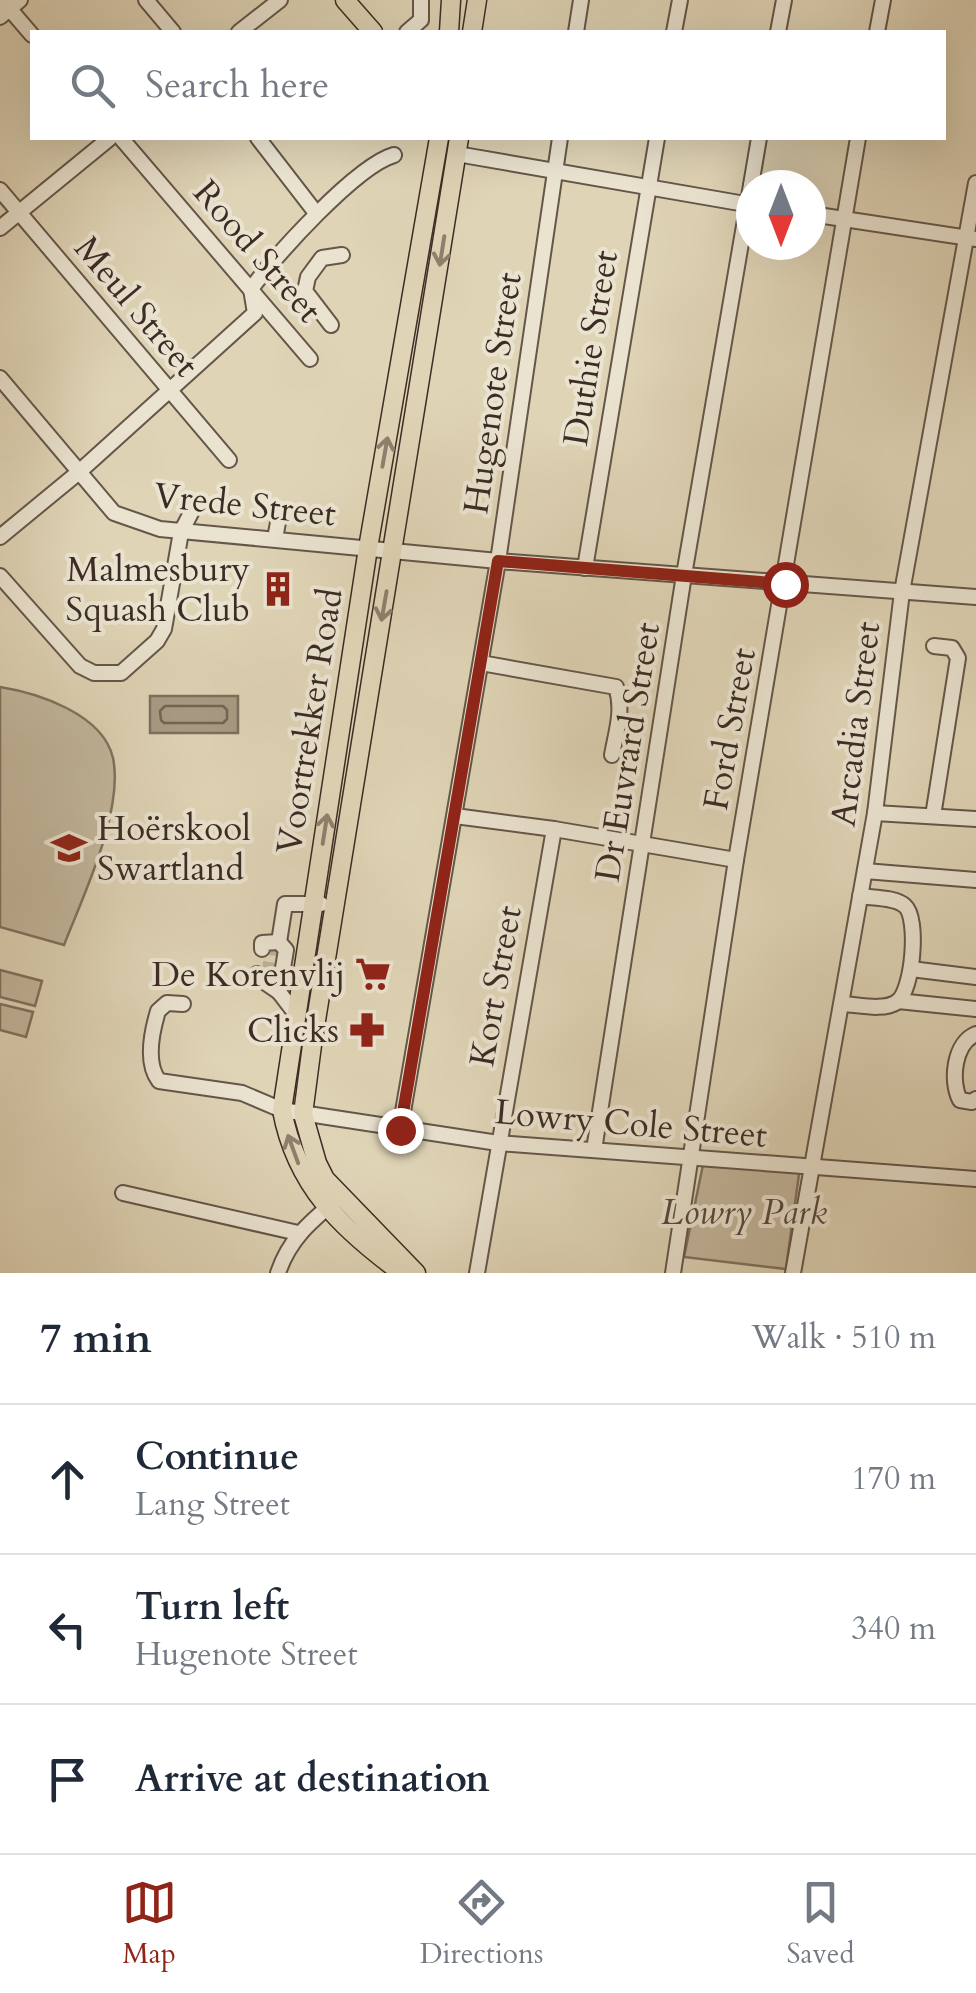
<!DOCTYPE html>
<html lang="en">
<head>
<meta charset="utf-8">
<style>
  :root { --surface:#fff; --page:#f2f2f3; --text:#1f2937; --muted:#747a83; --line:#e0e1e3; --accent:#8f2418 }
  body { margin:0; font-family:Cardo,serif; background:var(--page); color:var(--text) }
  .compass { position:absolute; left:736px; top:170px; width:90px; height:90px; border-radius:50%; background:var(--surface); box-shadow:0 10px 40px #0002; rotate:180deg }
  .stop { position:absolute; width:30px; height:30px; margin:-22px; border:8px solid #8f2418; border-radius:50%; background:#fff }
  .stop.end { background:#8f2418; border-color:#fff; box-shadow:0 2px 10px #0008 }
  .list { margin:0; padding:0; list-style:none }
  h2 { display:flex; justify-content:space-between; align-items:center; height:130px; margin:0; padding:0 40px; font-size:42px }
  h2 small { font-size:32px; font-weight:400; color:var(--muted) }
  .list li { display:grid; grid-template-columns:65px 1fr auto; gap:30px; align-items:center; box-sizing:border-box; height:150px; padding:0 40px; border-top:2px solid var(--line) }
  .list b { display:block; font-size:38px; white-space:nowrap }
  .list p { margin:0; font-size:32px; white-space:nowrap; color:var(--muted) }
  .list em { font-size:32px; font-style:normal; color:var(--muted) }
  .icon { flex:none; width:55px; height:55px; fill:none; stroke:currentColor; stroke-width:2; stroke-linecap:round; stroke-linejoin:round }
  .map { position:relative; flex:none; width:976px; height:1273px; overflow:hidden }
  .search { position:absolute; background:var(--surface); box-shadow:0 10px 40px #0002; left:30px; right:30px; top:30px; height:110px; display:flex; align-items:center; gap:25px; box-sizing:border-box; padding:0 35px; border-radius:0px; color:var(--muted); font-size:38px }
  .sheet { height:580px; background:var(--surface) }
  nav { display:flex; justify-content:space-around; align-items:center; box-sizing:border-box; height:140px; border-top:2px solid var(--line); background:var(--surface); font-size:28px; color:var(--muted) }
  nav a { display:grid; justify-items:center; gap:5px }
  nav .on { color:var(--accent) }
  .map>svg:first-child { display:block }
</style>
</head>
<body>
<div class="map">
<svg width="976" height="1273" viewBox="0 0 976 1273">
  <rect width="100%" height="100%" fill="#dfd4b6"/>
  <filter id="stains"><feTurbulence type="fractalNoise" baseFrequency=".002" numOctaves="4"/><feColorMatrix values="0 0 0 0 .2 0 0 0 0 .09 0 0 0 0 .02 0 0 0 .5 -.17"/></filter>
  <radialGradient id="worn" r=".72"><stop offset=".6" stop-color="#630" stop-opacity="0"/><stop offset="1" stop-color="#630" stop-opacity=".3"/></radialGradient>
  <g fill="#c3b79d" stroke="#807261" stroke-width="2.5">
    <path d="M0,687C38,693 103,714 113,758C124,811 83,896 64,945L0,927Z"/>
    <path d="M0,970L42,981L35,1006L0,997Z"/>
    <path d="M0,1004L33,1012L26,1037L0,1030Z"/>
    <path d="M704,1160L800,1167L786,1269L684,1257Z"/>
  </g>
  <rect fill="#a89b85" stroke="#7d6f5f" stroke-width="2.5" x="150" y="696" width="88" height="37"/>
  <g fill="none" stroke-linecap="round" stroke-linejoin="round">
    <path stroke="#726455" stroke-width="2.5" d="M165,706H223L227,710V719L223,723H164L161,720L160,711Z"/>
    <path stroke="#beb299" stroke-width="14" stroke-dasharray="14 7" stroke-linecap="butt" d="M268,976L272,950"/>
    <defs>
      <g id="minor">
        <path d="M2,0L32,35"/>
        <path d="M146,0L173,32"/>
        <path d="M0,17L20,0"/>
        <path d="M239,32L280,0"/>
        <path d="M407,32L421,20V0"/>
        <path d="M576,32L581,0"/>
        <path d="M674,32L680,0"/>
        <path d="M778,32L784,0"/>
        <path d="M877,32L883,0"/>
        <path d="M121,138L310,359"/>
        <path d="M258,138L316,213"/>
        <path d="M457,154L751,205"/>
        <path d="M751,185L759,138"/>
        <path d="M0,190L229,460"/>
        <path d="M811,214L976,239"/>
        <path d="M0,228L110,138"/>
        <path d="M251,289C275,256 356,166 394,155"/>
        <path d="M331,325L305,291L308,277L322,258L342,255"/>
        <path d="M0,378L114,513L160,529L498,561L976,597"/>
        <path d="M0,537L79,472L255,313L251,289"/>
        <path d="M275,539L280,511"/>
        <path d="M585,568L657,138"/>
        <path d="M0,576L80,666L94,673H121L157,641L164,629L181,532L193,509"/>
        <path d="M481,663L616,687C624,710 616,732 612,755"/>
        <path d="M875,813L976,819"/>
        <path d="M455,816L554,829L736,860"/>
        <path d="M933,816L958,658L952,648L934,646"/>
        <path d="M865,871L976,880"/>
        <path d="M262,949V943L279,942"/>
        <path d="M911,969L976,977"/>
        <path d="M257,974V977L279,992"/>
        <path d="M898,1001L976,1009"/>
        <path d="M183,1004L167,1003L158,1011C152,1031 145,1063 159,1081L242,1093L282,1110L498,1143L976,1179"/>
        <path d="M844,1004C859,1005 884,1011 897,1002C913,991 919,918 905,906C896,897 872,898 860,896"/>
        <path d="M295,1013L279,992L286,950L279,942L285,904H321"/>
        <path d="M976,1034C954,1043 950,1081 960,1100L972,1102L976,1099"/>
        <path d="M400,1129L498,561L560,138"/>
        <path d="M594,1150L684,575L751,185"/>
        <path d="M123,1193L298,1233"/>
        <path d="M278,1273C289,1240 309,1223 335,1201"/>
        <path d="M477,1273L554,829"/>
        <path d="M673,1273L736,860L858,138"/>
        <path d="M793,1273L875,813L902,592L976,183"/>
      </g>
      <g id="major">
        <path d="M345,0L373,32"/>
        <path d="M449,32L451,0"/>
        <path d="M472,32L477,0"/>
        <path d="M402,1273C342,1229 296,1186 282,1110L368,548L439,138"/>
        <path d="M416,1273L325,1179L317,1163L303,1114L312,1045L459,138"/>
      </g>
    </defs>
    <use href="#minor" stroke="#655649" stroke-width="18"/>
    <use href="#major" stroke="#3c2c25" stroke-width="21"/>
    <use href="#minor" stroke="#eae3d0" stroke-width="14"/>
    <use href="#major" stroke="#dfd4b6" stroke-width="18"/>
  </g>
  <defs><path id="oneway-shaft" d="M-6 0H5M1.5-3L5.5 0L1.5 3" fill="none" stroke-width="1.6" stroke-linecap="round" stroke-linejoin="round" transform="scale(2.5)"/></defs>
  <g stroke="#8e806e">
    <use href="#oneway-shaft" transform="translate(442 251) rotate(99)"/>
    <use href="#oneway-shaft" transform="translate(385 452) rotate(-80)"/>
    <use href="#oneway-shaft" transform="translate(384 606) rotate(100)"/>
    <use href="#oneway-shaft" transform="translate(325 829) rotate(-81)"/>
    <use href="#oneway-shaft" transform="translate(293 1149) rotate(-110)"/>
  </g>
  <g fill="none" stroke-linecap="round" stroke-linejoin="round">
    <path stroke="#8f2418" stroke-width="12" d="M400,1130L498,561L785,584"/>
  </g>
  <defs>
    <symbol id="building-bare" viewBox="-9 -9 18 18"><path d="M-4-6H4V6H1V3H-1V6H-4ZM-2.5-4.3h1.7v1.8h-1.7ZM.8-4.3h1.7v1.8H.8ZM-2.5-1h1.7V.8h-1.7ZM.8-1h1.7V.8H.8Z" fill="#8f2418" stroke="#eae3d0" stroke-width="2.5" paint-order="stroke"/></symbol>
    <symbol id="school-bare" viewBox="-9 -9 18 18"><path d="M0-5L7-2L0 1L-7-2ZM-4 1L0 2.5L4 1V4Q0 6-4 4Z" fill="#8f2418" stroke="#eae3d0" stroke-width="2.5" paint-order="stroke"/></symbol>
    <symbol id="supermarket-bare" viewBox="-9 -9 18 18"><path d="M-6-5.5h2.5l.6 2H6L4.5 2H-2.5L-4.4-4H-6ZM-1.5 3.2a1.3 1.3 0 1 0 .1 0ZM3 3.2a1.3 1.3 0 1 0 .1 0Z" fill="#8f2418" stroke="#eae3d0" stroke-width="2.5" paint-order="stroke"/></symbol>
    <symbol id="pharmacy-bare" viewBox="-9 -9 18 18"><path d="M-2-6h4v4h4v4h-4v4h-4v-4h-4v-4h4Z" fill="#8f2418" stroke="#eae3d0" stroke-width="2.5" paint-order="stroke"/></symbol>
  </defs>
  <g fill-rule="evenodd">
    <use href="#building-bare" x="253" y="564" width="50" height="50"/>
    <use href="#school-bare" x="44" y="823" width="50" height="50"/>
    <use href="#supermarket-bare" x="348" y="949" width="50" height="50"/>
    <use href="#pharmacy-bare" x="342" y="1005" width="50" height="50"/>
  </g>
  <g text-anchor="middle" stroke-width="8" stroke-linejoin="round" paint-order="stroke">
    <g font-size="35" fill="#3c2c25" stroke="#eae3d0">
      <text transform="translate(258 251) rotate(49)" y="12">Rood Street</text>
      <text transform="translate(137 306) rotate(50)" y="12">Meul Street</text>
      <text transform="translate(590 348) rotate(-81)" y="12">Duthie Street</text>
      <text transform="translate(492 393) rotate(-82)" y="12">Hugenote Street</text>
      <text transform="translate(245 504) rotate(6)" y="12">Vrede Street</text>
      <text transform="translate(309 721) rotate(-81)" y="12">Voortrekker Road</text>
      <text transform="translate(855 724) rotate(-83)" y="12">Arcadia Street</text>
      <text transform="translate(729 729) rotate(-80)" y="12">Ford Street</text>
      <text transform="translate(627 752) rotate(-81)" y="12">Dr Euvrard Street</text>
      <text transform="translate(495 986) rotate(-80)" y="12">Kort Street</text>
      <text transform="translate(631 1123) rotate(5)" y="12">Lowry Cole Street</text>
    </g>
    <g font-size="35" fill="#3c2c25" stroke="#eae3d0" text-anchor="end">
      <text x="250" y="581">Malmesbury<tspan x="250" dy="40">Squash Club</tspan></text>
      <text x="97" y="840" text-anchor="start">Hoërskool<tspan x="97" dy="40">Swartland</tspan></text>
      <text x="345" y="986">De Korenvlij</text>
      <text x="339" y="1042">Clicks</text>
    </g>
    <g font-size="35" font-style="italic" fill="#57483d" stroke="#eae3d0">
      <text x="744" y="1224">Lowry Park</text>
    </g>
  </g>
  <rect width="100%" height="100%" filter="url(#stains)"/>
  <rect width="100%" height="100%" fill="url(#worn)"/>
</svg>
<svg class="compass" viewBox="-18 -18 36 36"><path d="M0-13l5 13h-10z" fill="#e53935"/><path d="M0 13l5-13h-10z" fill="#747a83"/></svg>
<div class="stop" style="left:785px;top:584px"></div>
<div class="stop end" style="left:400px;top:1130px"></div>
<div class="search"><svg class="icon" aria-label="search" viewBox="0 0 24 24"><circle cx="10" cy="10" r="6"/><path d="M15 15l6 6"/></svg>Search here</div>
</div>
<section class="sheet">
<h2>7 min<small>Walk · 510 m</small></h2>
<ul class="list">
<li><svg class="icon" aria-label="ahead" viewBox="0 0 24 24"><path d="M12 20V5M6 11l6-6 6 6"/></svg><div><b>Continue</b><p>Lang Street</p></div><em>170 m</em></li>
<li><svg class="icon" aria-label="left" viewBox="0 0 24 24"><path d="M17 20v-9H6M10 6l-5 5 5 5"/></svg><div><b>Turn left</b><p>Hugenote Street</p></div><em>340 m</em></li>
<li><svg class="icon" aria-label="arrive" viewBox="0 0 24 24"><path d="M6 21V4h12l-3 4 3 4H6"/></svg><div><b>Arrive at destination</b></div></li>
</ul>
</section>
<nav>
<a class="on"><svg class="icon" aria-label="map" viewBox="0 0 24 24"><path d="M3 6l6-2 6 2 6-2v14l-6 2-6-2-6 2zM9 4v14M15 6v14"/></svg>Map</a>
<a><svg class="icon" aria-label="directions" viewBox="0 0 24 24"><path d="M12 3l9 9-9 9-9-9zM9 14v-3h6M13 9l2 2-2 2"/></svg>Directions</a>
<a><svg class="icon" aria-label="saved" viewBox="0 0 24 24"><path d="M7 4h10v16l-5-4-5 4z"/></svg>Saved</a>
</nav>
</body>
</html>
